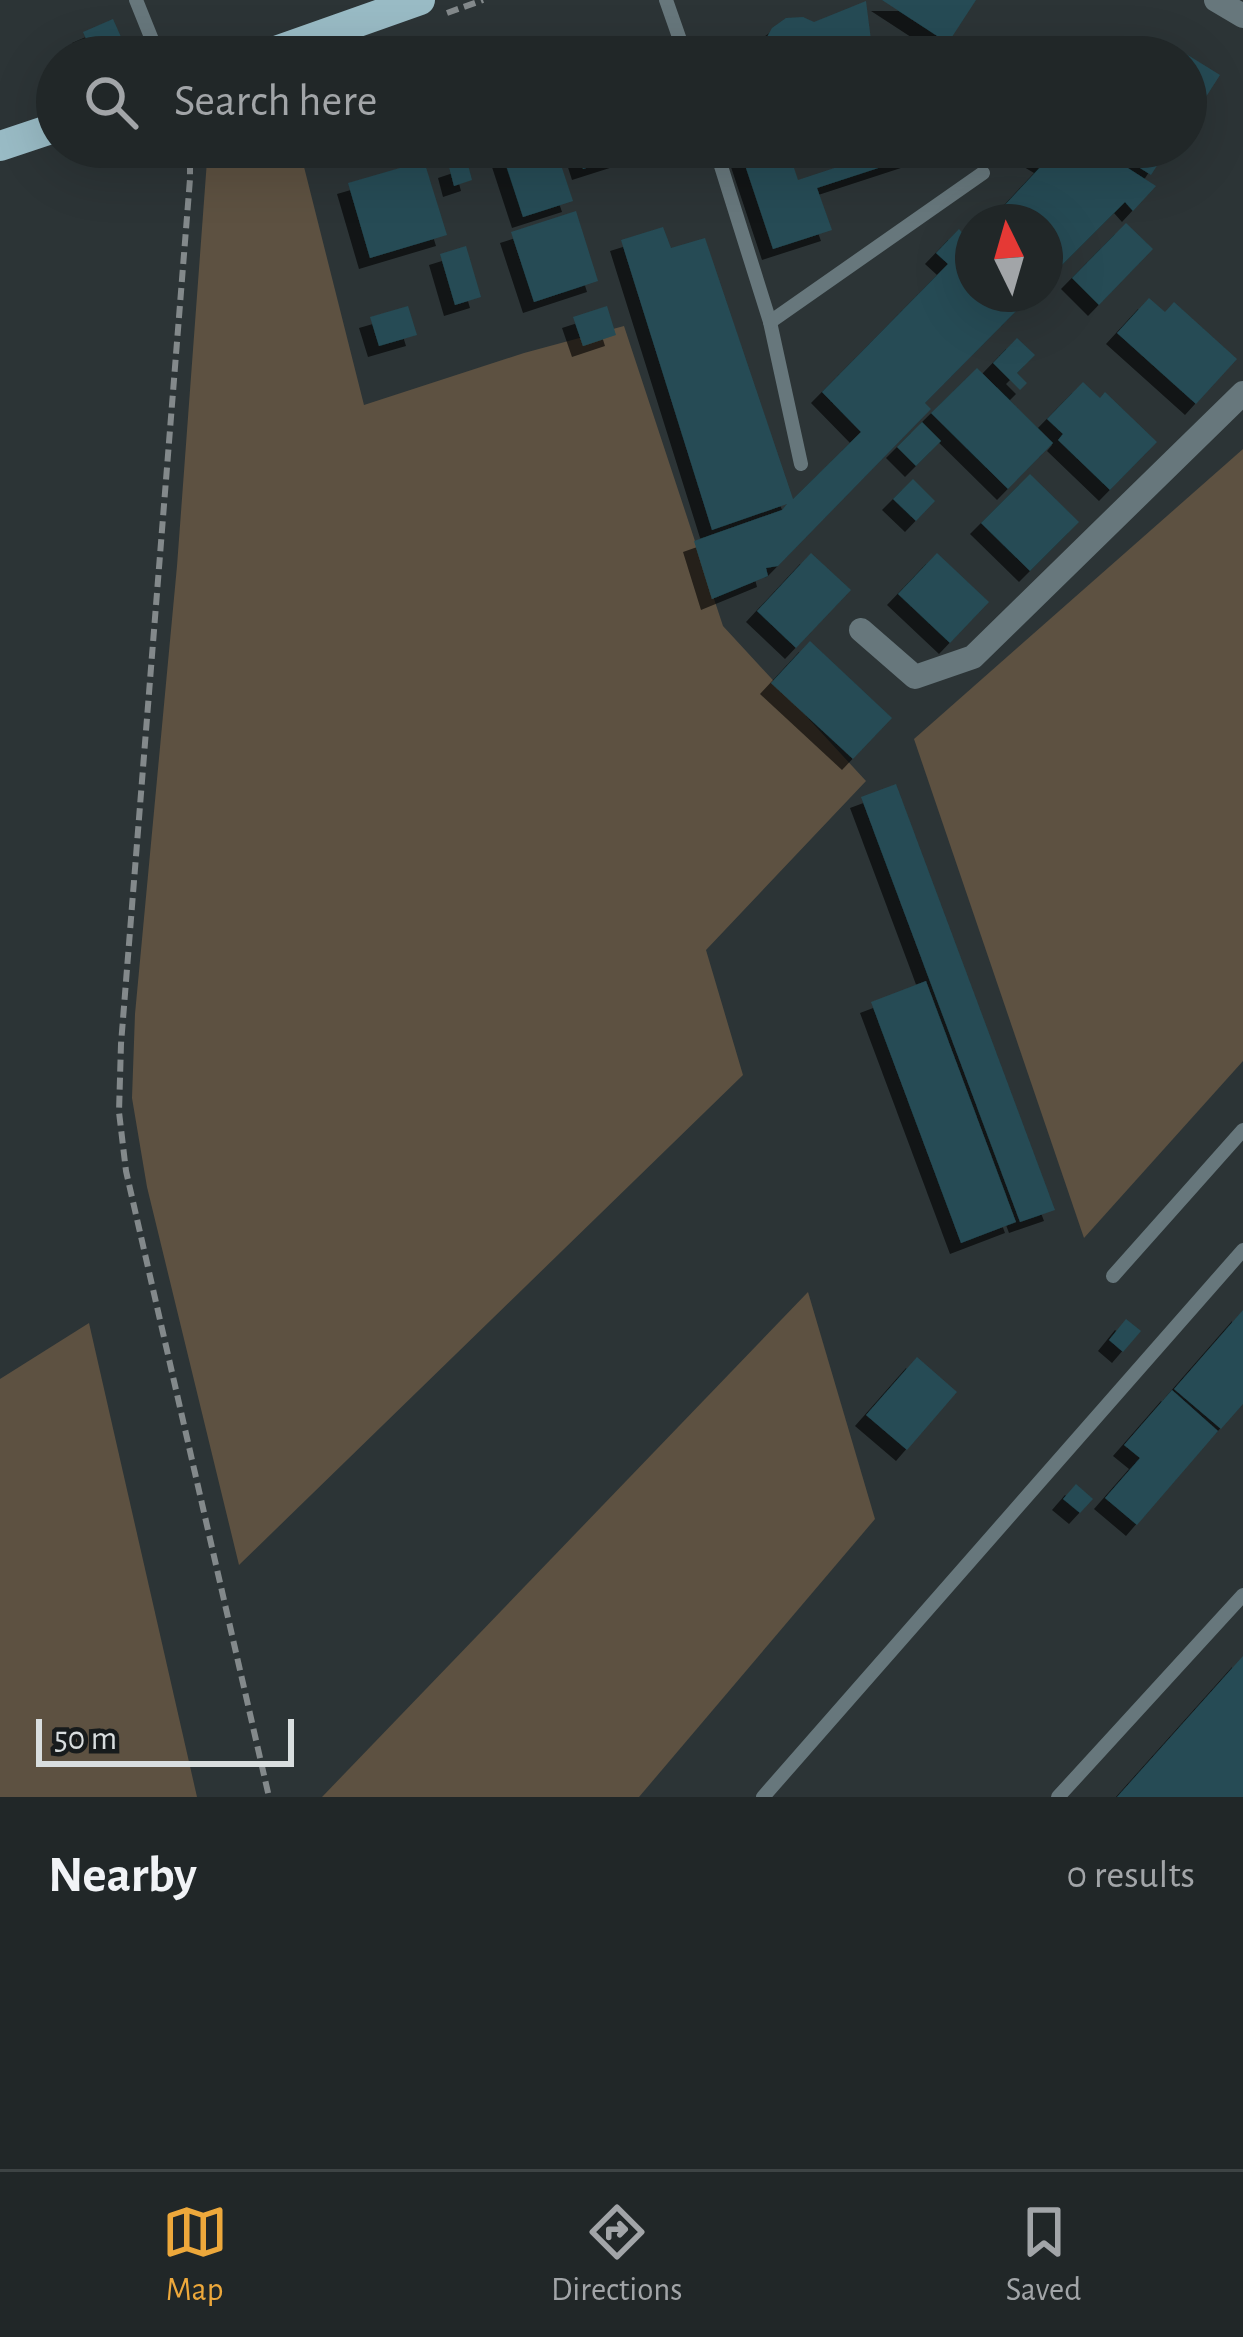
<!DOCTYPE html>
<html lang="en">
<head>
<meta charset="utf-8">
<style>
  :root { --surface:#212728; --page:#2d3334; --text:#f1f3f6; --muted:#a2a5a8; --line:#3e4445; --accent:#eda83b }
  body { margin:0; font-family:"Alegreya Sans",sans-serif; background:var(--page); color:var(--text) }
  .compass { position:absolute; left:955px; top:204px; width:108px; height:108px; border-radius:50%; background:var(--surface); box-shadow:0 12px 48px #0002; rotate:355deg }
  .scale { position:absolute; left:36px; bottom:30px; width:258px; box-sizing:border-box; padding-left:12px; border:6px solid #d9dedf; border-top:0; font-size:33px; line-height:42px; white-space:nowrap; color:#d9dedf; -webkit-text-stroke:9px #171b1c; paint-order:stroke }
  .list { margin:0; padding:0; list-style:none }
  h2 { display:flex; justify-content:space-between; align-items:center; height:156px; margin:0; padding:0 48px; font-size:51px }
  h2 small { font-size:39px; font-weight:400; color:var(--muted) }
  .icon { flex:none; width:66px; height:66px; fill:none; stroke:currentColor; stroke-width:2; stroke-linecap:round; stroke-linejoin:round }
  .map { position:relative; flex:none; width:1243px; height:1797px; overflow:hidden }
  .search { position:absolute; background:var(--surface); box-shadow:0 12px 48px #0002; left:36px; right:36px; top:36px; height:132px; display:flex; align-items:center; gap:30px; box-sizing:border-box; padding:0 42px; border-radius:66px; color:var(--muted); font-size:45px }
  .sheet { height:372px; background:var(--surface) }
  nav { display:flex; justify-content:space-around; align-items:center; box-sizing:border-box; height:168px; border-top:3px solid var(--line); background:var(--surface); font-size:33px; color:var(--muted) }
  nav a { display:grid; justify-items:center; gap:6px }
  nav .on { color:var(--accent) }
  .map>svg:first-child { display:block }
</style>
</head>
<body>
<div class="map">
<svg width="1243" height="1797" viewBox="0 0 1243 1797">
  <defs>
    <filter id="shadow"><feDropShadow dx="-11" dy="11" stdDeviation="0" flood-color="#0009"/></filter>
  </defs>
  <rect width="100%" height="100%" fill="#2c3436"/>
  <g fill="#5d5141">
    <path d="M208,147H299L364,405L524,353L624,326L723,626L866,781L706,950L743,1075L239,1565L147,1187L132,1098L135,1014L177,566Z"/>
    <path d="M1243,449V1061L1084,1238L914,739Z"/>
    <path d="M808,1292L875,1519L639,1797H322Z"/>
    <path d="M89,1323L197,1797H0V1379Z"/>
  </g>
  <g fill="#254b55" filter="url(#shadow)">
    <path d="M882,0H976L948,43Z"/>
    <path d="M866,1L872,48L886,47L887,57H721L766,39L772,28L786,18L803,17L814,22Z"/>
    <path d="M113,19L125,46L94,57L83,32Z"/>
    <path d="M1170,44L1220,75L1186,128V57H1162Z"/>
    <path d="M500,147H555L573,201L523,217Z"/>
    <path d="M576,147H649V148L583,169Z"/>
    <path d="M769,147H787L798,180L898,147H915L918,155L817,188L832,230L773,249L742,156Z"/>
    <path d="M1020,147H1095L1156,186L1133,211L1125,202L1045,282V222H989L1045,162Z"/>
    <path d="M1107,147H1169L1151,175Z"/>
    <path d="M424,161L447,235L370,258L348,183Z"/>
    <path d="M467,161L472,180L454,186L449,167Z"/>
    <path d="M576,211L598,281L534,302L511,232Z"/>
    <path d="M1126,223L1153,249L1099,305L1072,278Z"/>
    <path d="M663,227L671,248L705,238L793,499L861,432L822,392L948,264L936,253L959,229L970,242L973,239V294H1033L925,403L931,409L778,566L766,568L768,576L712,599L694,541L782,510L787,504L712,530L621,240Z"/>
    <path d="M466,246L481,297L455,305L440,254Z"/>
    <path d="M1149,298L1165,312L1174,302L1237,359L1196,404L1117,333Z"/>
    <path d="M408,306L417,335L379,346L370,317Z"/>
    <path d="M607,306L616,335L583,346L573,317Z"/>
    <path d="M1017,338L1035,355L1017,373L1027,383L1020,390L993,363Z"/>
    <path d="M977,368L1053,443L1008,489L931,413Z"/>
    <path d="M1083,382L1100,398L1105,392L1157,442L1110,490L1058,440L1063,434L1047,419Z"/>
    <path d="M922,422L941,441L916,466L897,447Z"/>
    <path d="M1030,474L1079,522L1030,571L981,523Z"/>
    <path d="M913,479L935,501L916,521L893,499Z"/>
    <path d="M811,553L851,590L796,648L757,611Z"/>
    <path d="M937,553L989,602L950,643L898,594Z"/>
    <path d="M810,641L892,718L853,759L771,683Z"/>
    <path d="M896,784L1055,1210L1020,1222L861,797Z"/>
    <path d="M926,981L1016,1222L961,1243L871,1002Z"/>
    <path d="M1243,1310V1404L1221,1429L1174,1389Z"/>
    <path d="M1126,1319L1141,1331L1123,1352L1109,1340Z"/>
    <path d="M917,1357L957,1392L907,1450L866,1415Z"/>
    <path d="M1172,1390L1218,1431L1137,1525L1105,1498L1140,1458L1124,1445Z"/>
    <path d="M1076,1484L1093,1499L1080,1513L1063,1499Z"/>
    <path d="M1243,1656V1797H1117Z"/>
  </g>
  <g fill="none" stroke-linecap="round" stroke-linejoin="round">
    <g stroke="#83898b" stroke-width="6" stroke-dasharray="12 6" stroke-linecap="butt">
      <path d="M447,13L483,0"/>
      <path d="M181,147L190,161V179L121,1044L119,1112L126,1171L269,1797"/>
    </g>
    <g stroke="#67777c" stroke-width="14">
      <path d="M136,0L159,57"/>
      <path d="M666,0L686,57"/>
      <path d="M715,147L770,322L801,464"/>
      <path d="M770,322L983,173"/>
      <path d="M1113,1276L1243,1130"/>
      <path d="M763,1797L1243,1250"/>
      <path d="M1058,1797L1243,1595"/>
    </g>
    <g stroke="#67777c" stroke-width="24">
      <path d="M1216,0L1243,16"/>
      <path d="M861,630L915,677L973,657L1243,393"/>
    </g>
    <g stroke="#99bbc5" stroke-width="30">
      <path d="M259,57L420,0"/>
      <path d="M0,146L57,127"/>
    </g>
  </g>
</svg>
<svg class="compass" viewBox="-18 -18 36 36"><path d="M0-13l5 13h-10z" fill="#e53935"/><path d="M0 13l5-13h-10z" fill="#a2a5a8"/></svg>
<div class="scale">50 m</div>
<div class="search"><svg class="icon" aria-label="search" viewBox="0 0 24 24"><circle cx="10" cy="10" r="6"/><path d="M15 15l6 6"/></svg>Search here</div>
</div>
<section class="sheet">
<h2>Nearby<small>0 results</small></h2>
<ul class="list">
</ul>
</section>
<nav>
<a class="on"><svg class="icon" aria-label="map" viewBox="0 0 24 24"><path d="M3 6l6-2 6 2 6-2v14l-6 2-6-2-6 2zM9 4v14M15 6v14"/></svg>Map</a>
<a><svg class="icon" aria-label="directions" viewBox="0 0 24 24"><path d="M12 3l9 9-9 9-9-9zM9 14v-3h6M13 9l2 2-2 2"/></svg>Directions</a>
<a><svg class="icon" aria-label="saved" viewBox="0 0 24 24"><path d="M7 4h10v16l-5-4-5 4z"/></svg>Saved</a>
</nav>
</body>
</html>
